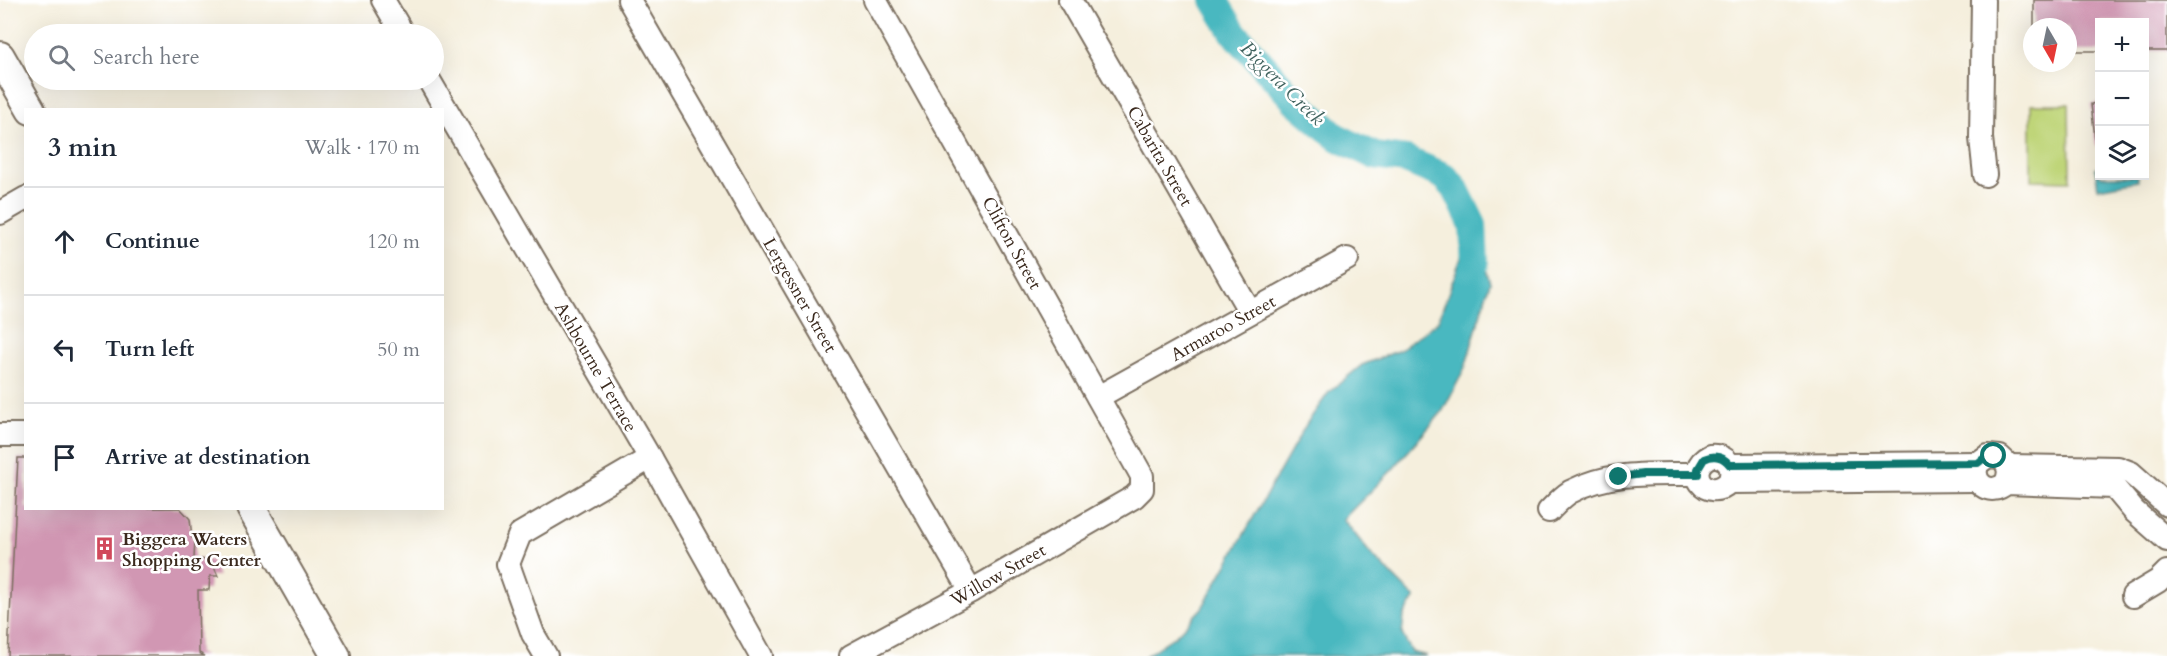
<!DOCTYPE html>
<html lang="en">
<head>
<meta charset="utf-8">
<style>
  :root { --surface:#fff; --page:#f2f2f3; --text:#1f2937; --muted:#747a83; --line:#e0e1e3 }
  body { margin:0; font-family:Cardo,serif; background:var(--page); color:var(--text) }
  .controls { position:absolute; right:18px; top:18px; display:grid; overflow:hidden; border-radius:0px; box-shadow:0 6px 24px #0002 }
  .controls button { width:54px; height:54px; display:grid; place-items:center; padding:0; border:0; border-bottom:2px solid var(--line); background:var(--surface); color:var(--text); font:30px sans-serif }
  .compass { position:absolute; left:2023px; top:18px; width:54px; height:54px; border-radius:50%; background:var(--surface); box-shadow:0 6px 24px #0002; rotate:171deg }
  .stop { position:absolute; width:18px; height:18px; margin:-14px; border:4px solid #0f766e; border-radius:50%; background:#fff }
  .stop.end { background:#0f766e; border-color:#fff; box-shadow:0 2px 6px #0008 }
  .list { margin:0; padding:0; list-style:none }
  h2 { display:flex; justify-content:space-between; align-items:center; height:78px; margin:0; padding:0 24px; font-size:26px }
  h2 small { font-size:20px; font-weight:400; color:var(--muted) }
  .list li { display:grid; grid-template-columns:39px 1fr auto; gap:18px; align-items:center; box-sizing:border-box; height:108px; padding:0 24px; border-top:2px solid var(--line) }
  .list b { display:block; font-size:22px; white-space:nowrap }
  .list em { font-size:20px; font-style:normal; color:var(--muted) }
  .icon { flex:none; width:33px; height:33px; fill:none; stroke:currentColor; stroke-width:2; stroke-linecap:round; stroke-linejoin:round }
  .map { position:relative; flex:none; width:2167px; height:656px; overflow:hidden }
  .search { position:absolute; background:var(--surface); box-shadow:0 6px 24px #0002; left:24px; top:24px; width:420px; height:66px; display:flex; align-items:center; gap:15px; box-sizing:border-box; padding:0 21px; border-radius:33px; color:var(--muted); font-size:22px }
  .panel { position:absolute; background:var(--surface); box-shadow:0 6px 24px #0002; left:24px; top:108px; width:420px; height:402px; border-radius:0px }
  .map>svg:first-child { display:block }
</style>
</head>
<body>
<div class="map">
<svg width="2167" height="656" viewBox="0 0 2167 656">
  <rect width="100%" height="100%" fill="#fff"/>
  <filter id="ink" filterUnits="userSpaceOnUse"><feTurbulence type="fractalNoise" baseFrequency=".0167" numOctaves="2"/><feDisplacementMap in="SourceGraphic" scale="12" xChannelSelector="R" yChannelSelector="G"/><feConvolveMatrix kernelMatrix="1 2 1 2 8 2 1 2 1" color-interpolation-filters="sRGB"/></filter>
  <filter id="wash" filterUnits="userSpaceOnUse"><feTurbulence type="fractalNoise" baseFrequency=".008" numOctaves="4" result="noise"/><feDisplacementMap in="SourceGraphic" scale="24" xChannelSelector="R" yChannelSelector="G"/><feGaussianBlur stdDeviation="1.35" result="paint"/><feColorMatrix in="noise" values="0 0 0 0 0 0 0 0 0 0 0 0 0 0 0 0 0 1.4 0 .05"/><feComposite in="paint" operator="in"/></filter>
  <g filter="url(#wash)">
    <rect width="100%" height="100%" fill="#f5efdd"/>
    <path fill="#bfd579" stroke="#7d804c" stroke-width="1.5" d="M2031,104H2069L2070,181L2031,180Z"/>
    <g fill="#49b8c0" stroke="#42716f" stroke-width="1.5">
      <path d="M2099,167L2100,176H2137L2138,181L2098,188L2095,168Z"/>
      <path d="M1473,225L1490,282L1465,368L1442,412L1393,469L1343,519L1370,553L1415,598L1404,616L1402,634L1412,652L1427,656H1145L1175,636L1202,608L1307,423L1329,392L1362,365L1400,350L1438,321Z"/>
    </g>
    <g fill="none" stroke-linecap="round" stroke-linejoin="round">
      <path stroke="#49b8c0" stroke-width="28" d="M1214,0L1234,33L1295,101L1337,137L1375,156L1406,160L1444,176L1455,188L1473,225L1475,264"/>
    </g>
    <g id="blocks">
      <g fill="#d197b3">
        <path d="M2034,0H2167V51H2144V22H2100V51H2068V27H2034Z"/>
        <path d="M2100,102V146L2096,147L2091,104Z"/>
        <path d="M18,458H26V508H180L190,519L192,538L195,539L194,559L211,560L218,576H210L209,590H198L199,653L205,656H8Z"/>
      </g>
    </g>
  </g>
  <g filter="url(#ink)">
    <use href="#blocks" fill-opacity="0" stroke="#7c6f61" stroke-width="1.5"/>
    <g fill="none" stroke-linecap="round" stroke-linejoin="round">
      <defs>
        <g id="minor">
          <path d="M383,0L403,34"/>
          <path d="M629,0L971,591"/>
          <path d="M1070,0L1250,312"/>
          <path d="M1983,0L1981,138L1985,175"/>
          <path d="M429,80L650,458L761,656"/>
          <path d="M0,213L26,198"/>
          <path d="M1098,397L1347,259"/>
          <path d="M0,435H26"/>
          <path d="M1730,465L1978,463"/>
          <path d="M2008,466L2118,468L2131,473L2167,505"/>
          <path d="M1729,482C1736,467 1726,454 1710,456C1682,470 1707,504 1729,482L1976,480"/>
          <path d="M2006,483C2011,472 2009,464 2000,457L1988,456L1978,463C1969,482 1990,498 2006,483L2114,487L2134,511L2167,540"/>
          <path d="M1549,511C1555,505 1562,497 1570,492C1608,471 1655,474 1697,474"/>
          <path d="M2133,596L2158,581L2167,572"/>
          <path d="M546,656L533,634L508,564L520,534L650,458"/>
          <path d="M851,656L971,591L1134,497L1142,489V476L875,0"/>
        </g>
        <g id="major">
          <path d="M0,56L31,110"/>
          <path d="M251,508L336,656"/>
        </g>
      </defs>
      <use href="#minor" stroke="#7c6f61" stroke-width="26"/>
      <use href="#major" stroke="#7c6f61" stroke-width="32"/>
      <use href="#minor" stroke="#fff" stroke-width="22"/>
      <use href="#major" stroke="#fff" stroke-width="28"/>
    </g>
  </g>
  <g fill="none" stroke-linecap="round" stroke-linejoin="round" filter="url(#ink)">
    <path stroke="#0f766e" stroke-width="8" d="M1619,477L1643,474H1698V469L1704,459C1715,454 1723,456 1730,465L1978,463L1983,459L1994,456"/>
  </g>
  <defs>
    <symbol id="building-bare" viewBox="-9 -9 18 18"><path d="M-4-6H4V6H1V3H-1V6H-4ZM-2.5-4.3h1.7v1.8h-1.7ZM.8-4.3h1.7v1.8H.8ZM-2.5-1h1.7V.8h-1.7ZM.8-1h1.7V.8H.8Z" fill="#d1495b" stroke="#fff" stroke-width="2.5" paint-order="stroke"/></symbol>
  </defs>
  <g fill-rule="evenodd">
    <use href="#building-bare" x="88" y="532" width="33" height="33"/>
  </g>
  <g text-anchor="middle" stroke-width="5" stroke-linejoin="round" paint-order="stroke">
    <g font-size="18" fill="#3b2a1e" stroke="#fff">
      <text transform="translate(1160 156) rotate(60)" y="6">Cabarita Street</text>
      <text transform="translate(1012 243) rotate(61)" y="6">Clifton Street</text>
      <text transform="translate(800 295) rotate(60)" y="6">Lergessner Street</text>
      <text transform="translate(1223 328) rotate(-29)" y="6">Armaroo Street</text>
      <text transform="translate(596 367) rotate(60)" y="6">Ashbourne Terrace</text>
      <text transform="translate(998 575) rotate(-30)" y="6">Willow Street</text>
    </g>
    <g font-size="18" font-weight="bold" fill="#3b2a1e" stroke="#fff" text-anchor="start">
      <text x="122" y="545">Biggera Waters<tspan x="122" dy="21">Shopping Center</tspan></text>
    </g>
    <g font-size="20" font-style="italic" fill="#41635f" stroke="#fff">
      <text transform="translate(1283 83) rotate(45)" y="7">Biggera Creek</text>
    </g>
  </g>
</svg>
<div class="controls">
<button>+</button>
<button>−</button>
<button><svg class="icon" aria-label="layers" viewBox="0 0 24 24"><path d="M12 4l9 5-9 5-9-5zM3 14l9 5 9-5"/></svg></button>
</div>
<svg class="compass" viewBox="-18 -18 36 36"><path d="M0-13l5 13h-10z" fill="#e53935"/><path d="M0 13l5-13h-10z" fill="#747a83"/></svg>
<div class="stop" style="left:1994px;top:456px"></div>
<div class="stop end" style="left:1619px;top:477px"></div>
<div class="search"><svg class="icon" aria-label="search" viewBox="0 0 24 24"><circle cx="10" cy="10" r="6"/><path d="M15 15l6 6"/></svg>Search here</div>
<section class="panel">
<h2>3 min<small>Walk · 170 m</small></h2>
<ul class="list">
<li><svg class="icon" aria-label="ahead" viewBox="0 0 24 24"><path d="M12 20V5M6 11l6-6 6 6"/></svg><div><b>Continue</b></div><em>120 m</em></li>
<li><svg class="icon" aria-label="left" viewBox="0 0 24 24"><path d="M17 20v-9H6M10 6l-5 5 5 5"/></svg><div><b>Turn left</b></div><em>50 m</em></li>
<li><svg class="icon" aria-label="arrive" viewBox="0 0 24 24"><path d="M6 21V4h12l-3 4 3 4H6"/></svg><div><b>Arrive at destination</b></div></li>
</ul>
</section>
</div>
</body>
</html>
